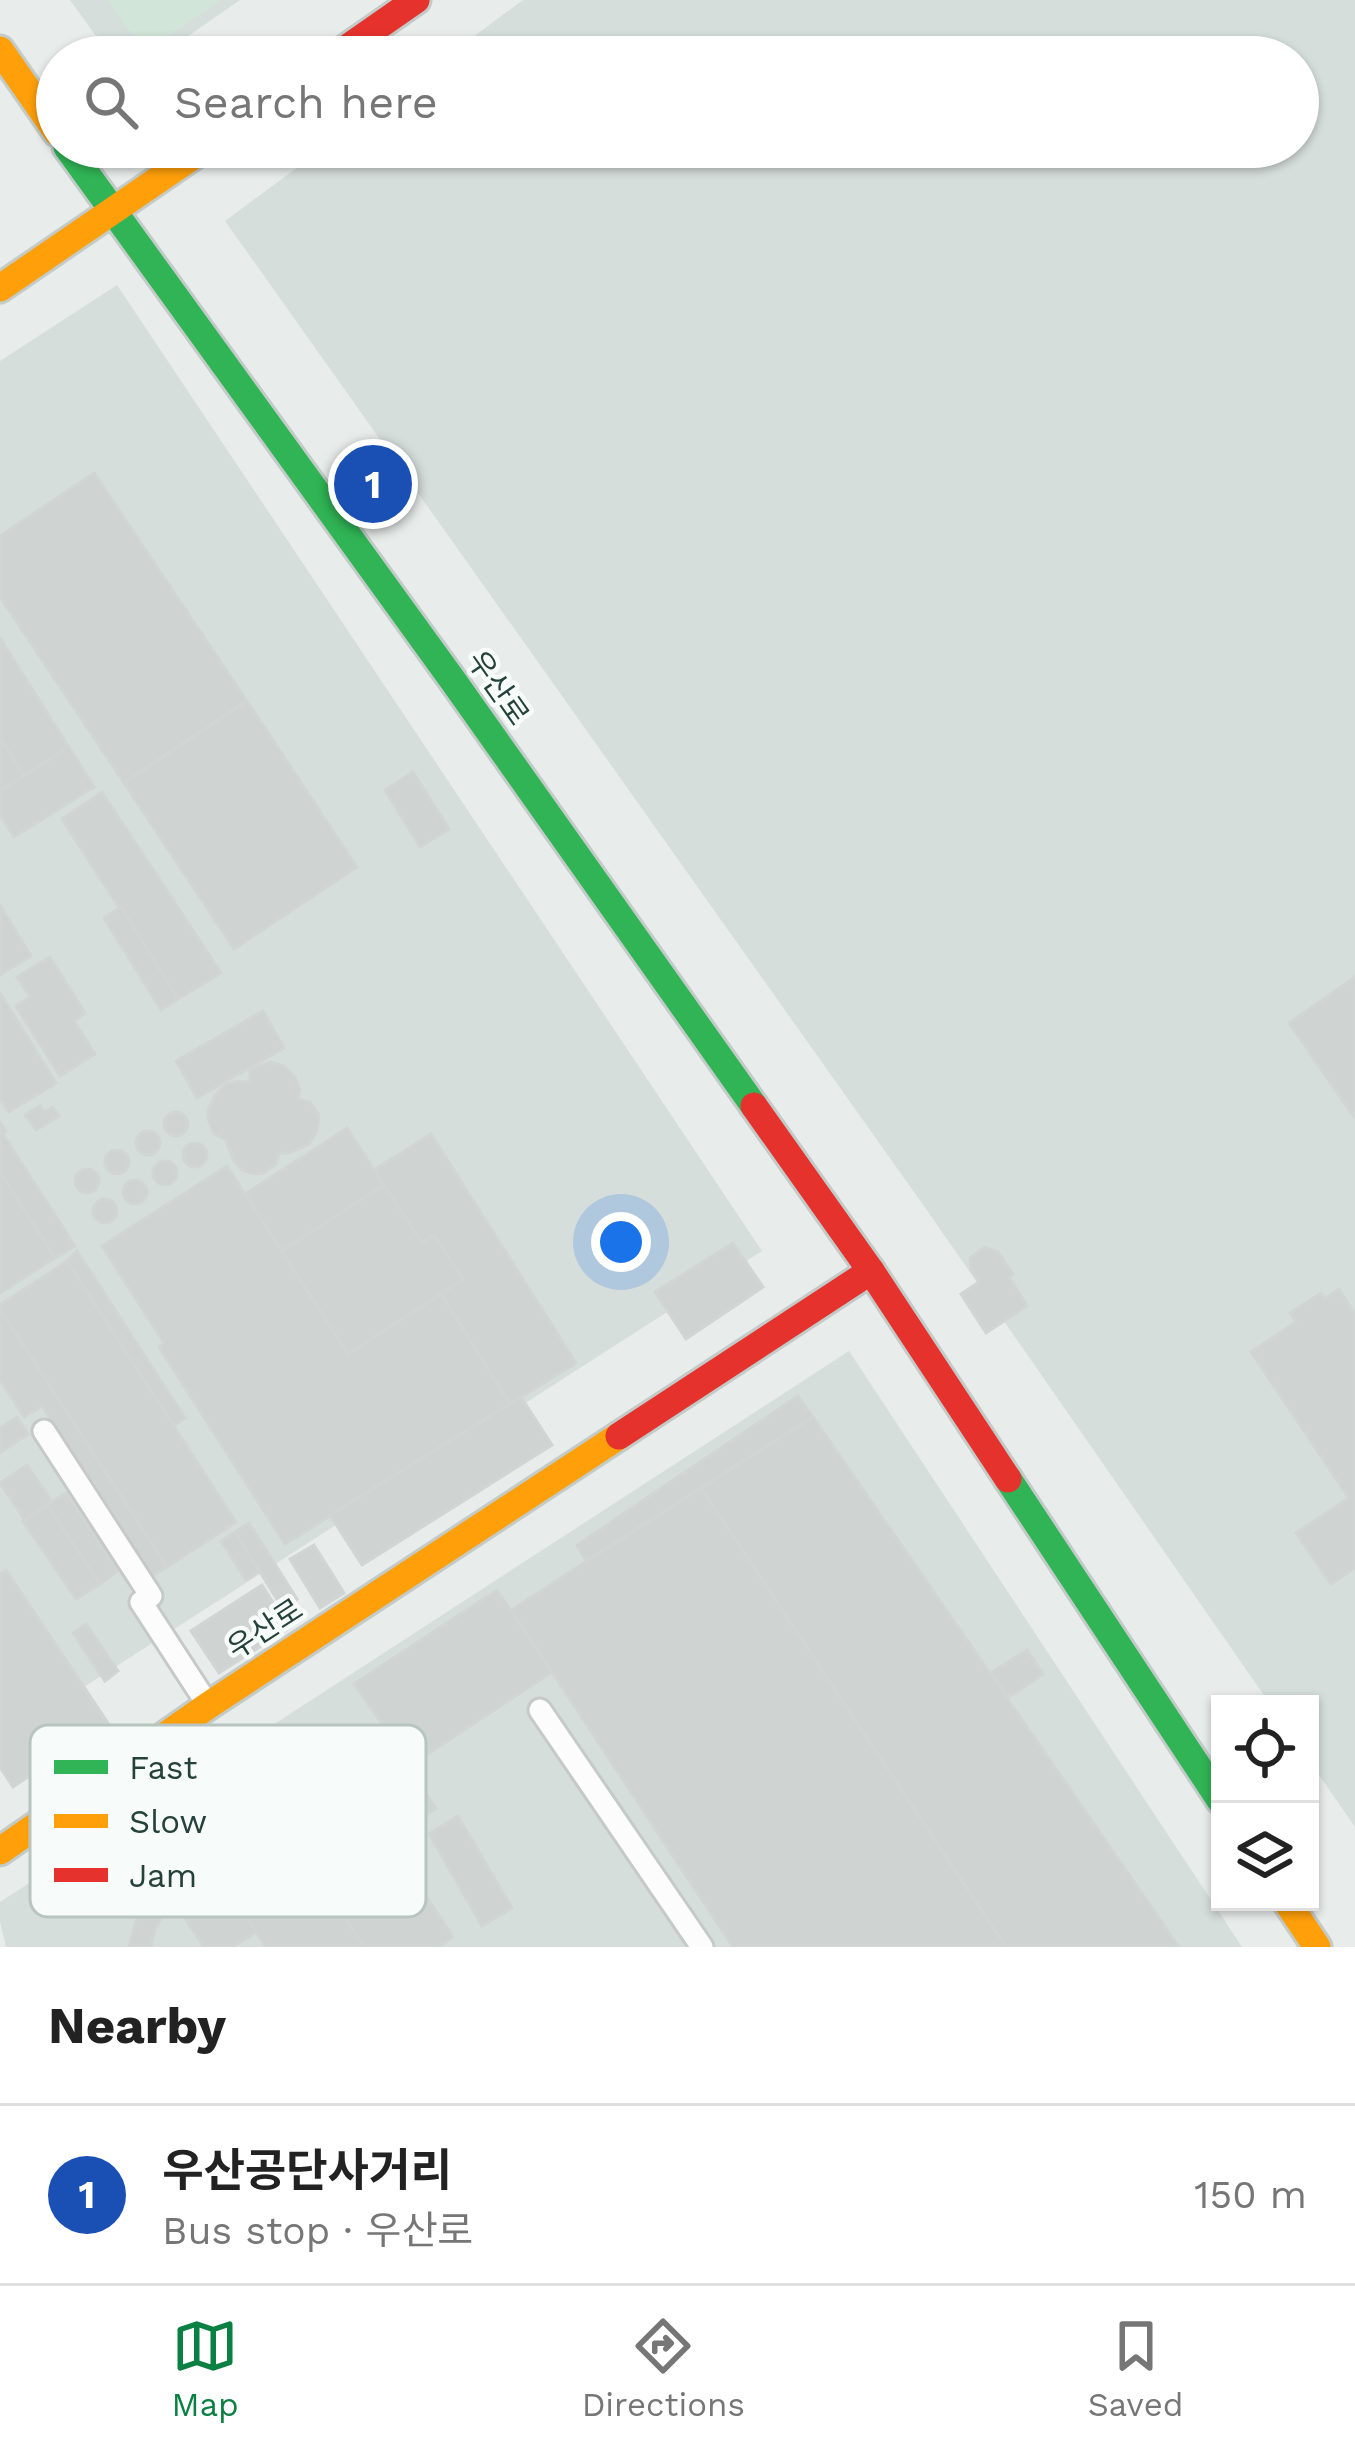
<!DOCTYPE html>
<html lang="en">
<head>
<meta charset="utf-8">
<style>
  :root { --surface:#fff; --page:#f6f6f6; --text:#222; --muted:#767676; --line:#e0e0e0; --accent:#0b8043 }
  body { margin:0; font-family:"Work Sans","Noto Sans KR",sans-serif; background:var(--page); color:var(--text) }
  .controls { position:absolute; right:36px; bottom:36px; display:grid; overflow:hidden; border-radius:0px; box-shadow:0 3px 9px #0004 }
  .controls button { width:108px; height:108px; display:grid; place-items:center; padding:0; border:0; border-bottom:3px solid var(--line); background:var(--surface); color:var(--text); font:60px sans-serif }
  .you { position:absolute; left:621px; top:1242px; width:42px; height:42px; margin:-30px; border:9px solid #fff; border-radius:50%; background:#1a73e8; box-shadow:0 0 0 18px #1a73e833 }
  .badge { display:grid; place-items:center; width:78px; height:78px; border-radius:50%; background:var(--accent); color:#fff; font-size:39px; font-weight:700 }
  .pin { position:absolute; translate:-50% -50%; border:6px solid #fff; box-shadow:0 3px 12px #0006 }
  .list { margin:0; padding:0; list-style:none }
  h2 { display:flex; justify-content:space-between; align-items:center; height:156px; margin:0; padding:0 48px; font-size:51px }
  h2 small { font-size:39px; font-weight:400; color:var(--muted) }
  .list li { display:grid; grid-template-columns:78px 1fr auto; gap:36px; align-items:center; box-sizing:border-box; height:180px; padding:0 48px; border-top:3px solid var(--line) }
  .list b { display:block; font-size:45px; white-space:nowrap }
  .list p { margin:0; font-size:39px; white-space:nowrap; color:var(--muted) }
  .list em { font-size:39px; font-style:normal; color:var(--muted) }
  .icon { flex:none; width:66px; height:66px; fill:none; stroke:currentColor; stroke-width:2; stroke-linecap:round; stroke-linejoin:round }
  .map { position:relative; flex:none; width:1355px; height:1947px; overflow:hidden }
  .search { position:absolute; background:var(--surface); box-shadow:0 3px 9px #0004; left:36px; right:36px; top:36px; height:132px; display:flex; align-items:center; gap:30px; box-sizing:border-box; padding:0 42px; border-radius:66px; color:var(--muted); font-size:45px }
  .sheet { height:336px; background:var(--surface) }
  nav { display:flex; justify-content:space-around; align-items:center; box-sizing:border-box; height:168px; border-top:3px solid var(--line); background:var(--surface); font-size:33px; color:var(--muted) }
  nav a { display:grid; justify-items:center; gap:6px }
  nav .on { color:var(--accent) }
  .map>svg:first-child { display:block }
</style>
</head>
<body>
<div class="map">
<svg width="1355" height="1947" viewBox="0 0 1355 1947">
  <rect width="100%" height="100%" fill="#e8edeb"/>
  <g fill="#d6dedb">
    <path d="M70,0H240L158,57H111Z"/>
    <path d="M523,0H1355V1827L1310,1762V1704H1270L926,1209L225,221L325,147H1298V57H446Z"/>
    <path d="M117,285L762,1251L0,1741V361Z"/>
    <path d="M849,1351L1242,1947H6L0,1922V1902Z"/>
  </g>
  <path fill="#d1e6d8" d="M108,0H221L144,52Z"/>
  <g fill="#cfd4d2" stroke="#d1d6d4" stroke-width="3">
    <path d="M94,473L247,701L124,783L0,597V536Z"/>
    <path d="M0,638L69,747L24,776L0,738Z"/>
    <path d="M247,701L357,867L234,949L124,783Z"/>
    <path d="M0,738L24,776L0,791Z"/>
    <path d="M69,747L94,787L14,837L0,815V791Z"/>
    <path d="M413,772L449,829L420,847L385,790Z"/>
    <path d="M102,792L221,973L178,999L62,819Z"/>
    <path d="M0,905L31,956L0,975Z"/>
    <path d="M121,907L178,999L161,1010L104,918Z"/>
    <path d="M50,957L85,1013L74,1021L95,1054L60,1076L16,1006L30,997L17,977Z"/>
    <path d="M1355,977V1118L1289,1023Z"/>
    <path d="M0,993L56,1083L9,1112L0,1098Z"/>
    <path d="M263,1011L284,1048L197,1098L176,1061Z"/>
    <path d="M270,1062L284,1066L295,1077L300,1090L297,1099L310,1102L319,1115L317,1131L309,1144L290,1153H279L276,1164L263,1173L254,1174L242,1170L233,1159L226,1140L214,1134L208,1119V1110L215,1096L225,1085L237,1081L250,1082V1070Z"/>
    <path d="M40,1106L45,1112L53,1107L59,1116L36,1130L25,1115Z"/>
    <circle cx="176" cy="1124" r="12"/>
    <path d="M0,1122L6,1131L3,1134L75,1246L55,1258L0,1172Z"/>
    <path d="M347,1128L384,1185L282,1251L245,1194Z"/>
    <circle cx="148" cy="1143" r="12"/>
    <path d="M431,1134L576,1363L510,1404L441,1294L463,1279L434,1235L422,1243L374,1170Z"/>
    <circle cx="195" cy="1155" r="12"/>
    <circle cx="117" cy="1162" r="12"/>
    <circle cx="165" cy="1173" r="12"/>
    <path d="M227,1166L348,1354L441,1294L510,1404L285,1544L159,1347L164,1343L102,1246Z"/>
    <circle cx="87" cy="1181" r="12"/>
    <path d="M0,1172L55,1258L0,1293Z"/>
    <circle cx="135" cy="1192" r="12"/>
    <path d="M384,1185L422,1243L434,1235L463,1279L348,1354L282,1251Z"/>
    <circle cx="105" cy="1211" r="12"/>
    <path d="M733,1243L763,1287L686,1339L655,1292Z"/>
    <path d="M985,1247L998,1252L1013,1274L1009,1277L1027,1306L986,1333L961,1294L979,1282L971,1270L970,1258Z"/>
    <path d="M77,1251L185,1418L173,1426L67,1261Z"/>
    <path d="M67,1261L236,1522L167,1567L0,1309V1305Z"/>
    <path d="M1339,1289L1355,1314V1568L1331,1584L1296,1533L1349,1498L1251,1352L1296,1322L1290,1313L1321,1293L1325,1299Z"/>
    <path d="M0,1309L167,1567L152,1576L42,1406L24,1417L0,1380Z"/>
    <path d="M798,1396L813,1417L586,1561L577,1545Z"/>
    <path d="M521,1397L552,1445L362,1565L330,1515Z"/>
    <path d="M17,1417L28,1434L0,1453V1428Z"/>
    <path d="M813,1417L1179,1947H1006L701,1488Z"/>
    <path d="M27,1465L52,1502L25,1520L0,1483Z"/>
    <path d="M701,1488L1006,1947H733L511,1610Z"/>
    <path d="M66,1493L118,1571L100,1584L47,1505Z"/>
    <path d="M47,1505L100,1584L76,1599L23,1521Z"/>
    <path d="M249,1523L297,1599L283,1609L235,1532Z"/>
    <path d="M235,1532L259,1571L246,1580L221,1541Z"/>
    <path d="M314,1545L344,1593L320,1608L290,1559Z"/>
    <path d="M6,1570L108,1723L13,1787L0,1767V1574Z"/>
    <path d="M262,1585L289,1628L219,1673L191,1631Z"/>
    <path d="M497,1590L552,1672L411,1765L354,1684Z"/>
    <path d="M86,1624L118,1671L105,1681L73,1633Z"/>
    <path d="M1027,1650L1043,1674L1009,1697L992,1672Z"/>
    <path d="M314,1726L453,1937L438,1947H364L248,1771Z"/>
    <path d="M248,1771L364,1947H266L221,1879L226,1876L212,1855L215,1853L188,1810Z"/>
    <path d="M415,1777L436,1808L420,1819L398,1787Z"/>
    <path d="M458,1816L512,1908L482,1926L429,1834Z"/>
    <path d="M193,1874L202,1889L163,1916L155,1929L151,1947H129L136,1921L141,1913Z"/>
    <path d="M221,1879L256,1932L233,1947H204L178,1908Z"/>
  </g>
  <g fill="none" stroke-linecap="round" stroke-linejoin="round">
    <defs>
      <g id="lane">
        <path d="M44,1431L151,1596L141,1602L208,1705"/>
        <path d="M540,1710L702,1947"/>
      </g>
      <g id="fast">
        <path d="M67,147L454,682L754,1106"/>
        <path d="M1008,1479L1220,1800"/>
      </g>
      <g id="slow">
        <path d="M0,50L57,132"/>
        <path d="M0,288L206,147"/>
        <path d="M0,1851L209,1705L619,1436"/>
        <path d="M1287,1902L1317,1947"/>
      </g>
      <g id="jam">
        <path d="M334,57L416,0"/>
        <path d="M754,1106L871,1271L1008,1479"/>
        <path d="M619,1436L871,1271"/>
      </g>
    </defs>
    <use href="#lane" stroke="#c5cac8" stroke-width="27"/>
    <use href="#fast" stroke="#c3cbc8" stroke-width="33"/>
    <use href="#slow" stroke="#c3cbc8" stroke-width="33"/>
    <use href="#jam" stroke="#c3cbc8" stroke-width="33"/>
    <use href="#lane" stroke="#fcfcfc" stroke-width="21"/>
    <use href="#fast" stroke="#30b455" stroke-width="27"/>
    <use href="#slow" stroke="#ff9f0a" stroke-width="27"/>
    <use href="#jam" stroke="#e5322d" stroke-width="27"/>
  </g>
  <g text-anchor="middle" stroke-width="9" stroke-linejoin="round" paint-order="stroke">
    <g font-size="30" fill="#24423a" stroke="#f7fbf9">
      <text transform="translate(498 688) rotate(55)" y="10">우산로</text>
      <text transform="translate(265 1629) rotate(-33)" y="10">우산로</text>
    </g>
  </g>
  <rect x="30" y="1725" width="396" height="192" rx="18" fill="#f7fbf9" stroke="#b8c4c0" stroke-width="3"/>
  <rect x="54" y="1760" width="54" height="14" fill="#30b455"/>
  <rect x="54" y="1814" width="54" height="14" fill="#ff9f0a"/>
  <rect x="54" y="1868" width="54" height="14" fill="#e5322d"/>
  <g font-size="33" fill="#24423a">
    <text x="129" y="1779">Fast</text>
    <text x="129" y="1833">Slow</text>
    <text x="129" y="1887">Jam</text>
  </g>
</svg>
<div class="controls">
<button><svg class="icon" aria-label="locate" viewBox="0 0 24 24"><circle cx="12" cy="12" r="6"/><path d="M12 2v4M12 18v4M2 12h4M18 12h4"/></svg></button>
<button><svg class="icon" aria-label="layers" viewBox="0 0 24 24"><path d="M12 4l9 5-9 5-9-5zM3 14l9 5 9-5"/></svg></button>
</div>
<div class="you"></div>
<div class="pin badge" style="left:373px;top:484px;background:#1a4fb4">1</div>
<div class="search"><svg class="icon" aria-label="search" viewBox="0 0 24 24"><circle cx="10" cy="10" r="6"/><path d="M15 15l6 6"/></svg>Search here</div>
</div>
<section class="sheet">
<h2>Nearby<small></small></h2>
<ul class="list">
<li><span class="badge" style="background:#1a4fb4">1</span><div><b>우산공단사거리</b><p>Bus stop · 우산로</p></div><em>150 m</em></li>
</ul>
</section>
<nav>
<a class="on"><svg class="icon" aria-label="map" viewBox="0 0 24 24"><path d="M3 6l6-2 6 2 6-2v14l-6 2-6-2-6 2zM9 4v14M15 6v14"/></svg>Map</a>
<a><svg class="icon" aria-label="directions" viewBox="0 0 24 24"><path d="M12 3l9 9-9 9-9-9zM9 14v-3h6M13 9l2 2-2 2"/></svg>Directions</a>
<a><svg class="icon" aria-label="saved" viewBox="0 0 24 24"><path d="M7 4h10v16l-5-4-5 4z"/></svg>Saved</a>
</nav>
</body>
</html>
